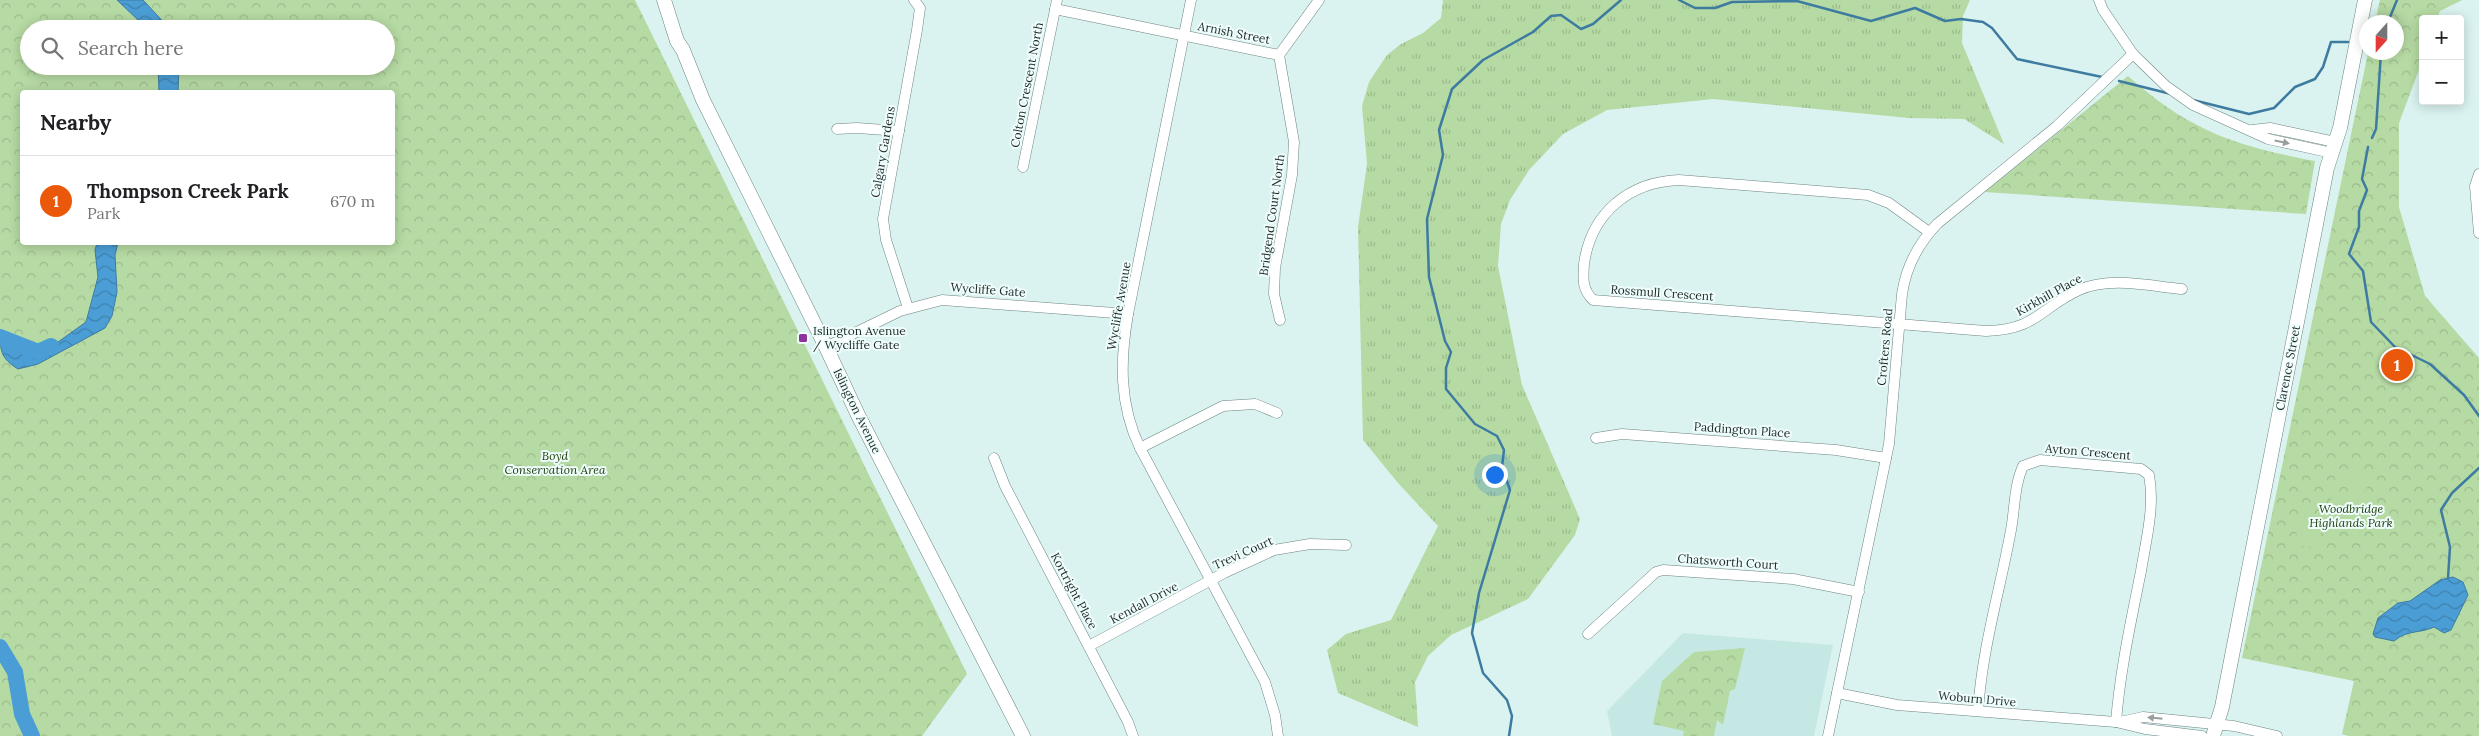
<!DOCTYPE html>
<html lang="en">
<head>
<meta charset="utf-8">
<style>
  :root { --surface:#fff; --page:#f2f2f2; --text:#202124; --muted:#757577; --line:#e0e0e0; --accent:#ea580c }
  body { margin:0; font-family:Lora,serif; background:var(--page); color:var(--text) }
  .controls { position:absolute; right:15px; top:15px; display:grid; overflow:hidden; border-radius:5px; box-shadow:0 2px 12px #0003 }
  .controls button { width:45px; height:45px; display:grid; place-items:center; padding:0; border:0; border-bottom:1px solid var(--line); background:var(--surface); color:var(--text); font:25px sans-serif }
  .compass { position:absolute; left:2359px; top:15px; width:45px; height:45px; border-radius:50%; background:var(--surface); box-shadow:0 2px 12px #0003; rotate:201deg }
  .you { position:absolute; left:1494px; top:474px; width:18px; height:18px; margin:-12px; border:4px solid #fff; border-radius:50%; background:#1a73e8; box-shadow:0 0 0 8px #1a73e833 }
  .badge { display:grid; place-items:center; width:32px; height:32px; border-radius:50%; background:var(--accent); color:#fff; font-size:16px; font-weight:700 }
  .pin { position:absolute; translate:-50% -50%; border:2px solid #fff; box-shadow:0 1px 5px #0006 }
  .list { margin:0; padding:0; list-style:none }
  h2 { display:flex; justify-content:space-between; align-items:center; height:65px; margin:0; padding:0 20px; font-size:21px }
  h2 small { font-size:16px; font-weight:400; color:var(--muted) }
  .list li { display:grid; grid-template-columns:32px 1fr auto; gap:15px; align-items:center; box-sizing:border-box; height:90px; padding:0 20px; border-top:1px solid var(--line) }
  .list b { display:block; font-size:19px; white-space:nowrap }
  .list p { margin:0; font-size:16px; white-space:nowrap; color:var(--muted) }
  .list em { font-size:16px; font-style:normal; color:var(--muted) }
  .icon { flex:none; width:28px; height:28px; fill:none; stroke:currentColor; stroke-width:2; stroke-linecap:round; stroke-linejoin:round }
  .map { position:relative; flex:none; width:2479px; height:736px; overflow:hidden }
  .search { position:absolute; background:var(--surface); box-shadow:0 2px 12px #0003; left:20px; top:20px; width:375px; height:55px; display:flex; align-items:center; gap:12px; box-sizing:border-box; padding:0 18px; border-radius:28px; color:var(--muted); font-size:19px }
  .panel { position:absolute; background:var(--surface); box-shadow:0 2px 12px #0003; left:20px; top:90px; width:375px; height:155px; border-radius:5px }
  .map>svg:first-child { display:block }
</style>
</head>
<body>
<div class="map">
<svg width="2479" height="736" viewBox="0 0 2479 736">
  <defs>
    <pattern id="grass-tufts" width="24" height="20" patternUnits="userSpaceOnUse" patternTransform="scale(1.25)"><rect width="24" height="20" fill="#b6daa3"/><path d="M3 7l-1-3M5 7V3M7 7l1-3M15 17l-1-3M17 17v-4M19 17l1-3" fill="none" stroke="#9cbb8c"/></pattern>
    <pattern id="park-crowns" width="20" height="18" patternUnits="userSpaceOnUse" patternTransform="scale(1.25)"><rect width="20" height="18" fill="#b6daa3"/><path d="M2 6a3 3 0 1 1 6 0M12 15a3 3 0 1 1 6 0" fill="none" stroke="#9cbb8c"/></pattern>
    <pattern id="water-waves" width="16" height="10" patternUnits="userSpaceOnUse" patternTransform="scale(1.25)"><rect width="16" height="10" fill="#4b9ed5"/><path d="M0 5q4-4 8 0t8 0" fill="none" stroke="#3e81ad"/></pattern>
  </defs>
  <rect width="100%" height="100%" fill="#daf3f0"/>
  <path fill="#c6e8e4" d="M1683,633L1833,645L1814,736H1612L1607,711Z"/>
  <path fill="url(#grass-tufts)" d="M1443,0H1970L1963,16L1962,43L2004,144L1964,119L1909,118L1713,99L1607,110L1563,134L1529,170L1510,200L1501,224L1498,266L1522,385L1580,519L1575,535L1528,599L1451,635L1428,656L1415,682L1418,727L1338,693L1327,650L1346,634L1391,620L1438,526L1398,483L1363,440L1358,227L1367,164L1362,106L1369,82L1387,55L1401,44L1423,33L1441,18Z"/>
  <g fill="url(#park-crowns)" fill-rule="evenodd">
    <path d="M0,0H635L967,674L922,736H0ZM29,29H386V66H29ZM22,92H392V242H22Z"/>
    <path d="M2380,0H2462L2440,11L2437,19H2423V59L2399,123V207L2425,296L2479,358V736H2349L2342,734L2354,681L2242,658L2368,53L2396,52V22H2375Z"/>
    <path d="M2128,76C2190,131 2235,146 2315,161L2306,214L1985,192Z"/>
    <path d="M1745,648L1735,689L1730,691L1723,725L1717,720L1714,736H1683L1684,731L1653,724L1662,681L1694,652Z"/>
  </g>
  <g fill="#b6daa3">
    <path d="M2337,470L2369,477L2366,491L2334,485Z"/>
    <path d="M2333,490L2365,496L2362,511L2330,504Z"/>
    <path d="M2298,512L2322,514L2320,547L2296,546Z"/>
  </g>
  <g fill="url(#water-waves)" stroke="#3e7ba1">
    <path d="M117,0H143L170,29H144L138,20Z"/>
    <path d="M158,66H179L178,92H159Z"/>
    <path d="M97,243H118L115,255L117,292L112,316L105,328L38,364L18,369C0,358 0,350 0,329L17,345L30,349L58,342L86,322L98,277L95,250Z"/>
    <path d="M2453,577L2463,582L2468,595L2451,630L2444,633L2434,627C2419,634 2409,629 2394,641L2375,637L2373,634L2378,618L2398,603L2410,601L2440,580Z"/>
  </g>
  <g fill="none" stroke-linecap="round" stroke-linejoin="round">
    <g stroke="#3e7ba1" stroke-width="2.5">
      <path d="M1679,0L1695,8H1715L1732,2L1797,1L1871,21L1915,8L1945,21L1961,19L1983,22L1992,28L2017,59L2102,77"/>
      <path d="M2388,22L2397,0"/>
      <path d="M2365,43H2366"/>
      <path d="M2119,81L2171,94"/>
      <path d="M2193,100L2249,114L2274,108L2295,87L2315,79L2323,67L2331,42H2348"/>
      <path d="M2372,138L2376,129L2381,52"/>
      <path d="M2368,147L2362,179L2367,190L2359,211V227L2349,254L2363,271L2371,322L2395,347L2430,364L2464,395L2479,416"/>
      <path d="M2448,578L2450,547L2441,510L2452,493L2479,468"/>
      <path d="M1509,736L1512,716L1507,700L1483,673L1472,633L1479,593L1510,490L1502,467L1504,450L1497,436L1475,424L1446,389V368L1451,352L1445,341L1429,277L1427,219L1443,155L1439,130L1452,89L1483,60L1533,32L1551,16L1561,15L1581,29L1593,24L1621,0"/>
    </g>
    <g stroke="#4b9ed5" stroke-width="16">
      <path d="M0,337L38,352L51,346"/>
      <path d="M0,647L15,672L22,714L32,736"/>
    </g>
    <defs>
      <g id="street">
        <path d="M1191,0L1128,314C1120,361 1119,404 1140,448L1265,682L1275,715L1278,736"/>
        <path d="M2099,0L2103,10L2133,54L2166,86L2193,105L2268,139L2332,153"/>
        <path d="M1055,9L1279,55"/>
        <path d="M1279,55L1294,142L1292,175L1275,268L1274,294L1280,320"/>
        <path d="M1279,55L1319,0"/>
        <path d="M837,129L857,128L899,131"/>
        <path d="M2252,130L2270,128L2335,142"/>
        <path d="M1023,167L1057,0"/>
        <path d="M2479,174L2475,186L2479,233"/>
        <path d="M1929,232L1889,203L1868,195L1679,180C1629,182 1591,213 1584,264C1583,279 1582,289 1593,300L1986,331C2036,330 2040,308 2079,290C2110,276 2149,286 2182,289"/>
        <path d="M908,308L886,240L883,219L917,30L920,8L914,0"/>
        <path d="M826,347L900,311L942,300L1128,314"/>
        <path d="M1596,438L1622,434L1836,450L1886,458"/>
        <path d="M1140,448L1223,406L1255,404L1277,413"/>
        <path d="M994,458L1005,486L1128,722L1133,736"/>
        <path d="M1588,634L1656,572L1663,570L1793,579L1859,592"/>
        <path d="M1089,646L1224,573L1274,550L1310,544L1346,545"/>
        <path d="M1837,693L1897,705L2116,722L2145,729L2202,736"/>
        <path d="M1978,711C1982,649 2000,590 2011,530C2015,508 2014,486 2023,466L2040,460L2141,469L2149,475C2155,507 2146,540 2141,571C2131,621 2120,671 2116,722"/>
        <path d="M2120,722L2143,717L2234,726L2277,736"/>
        <path d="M1828,736L1889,444L1902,294C1906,267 1918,244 1937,224L2057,126L2133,54"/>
      </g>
      <g id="secondary">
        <path d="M664,0L677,41L683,50L703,100L826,347L858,415L1023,736"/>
        <path d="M2213,736L2222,707L2327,168L2340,128L2365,0"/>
      </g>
    </defs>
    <use href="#street" stroke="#6d8482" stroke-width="11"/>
    <use href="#secondary" stroke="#6d8482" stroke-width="15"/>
    <use href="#street" stroke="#fff" stroke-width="10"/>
    <use href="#secondary" stroke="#fff" stroke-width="14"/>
  </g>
  <defs><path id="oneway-solid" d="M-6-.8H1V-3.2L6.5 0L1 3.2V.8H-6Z" transform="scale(1.25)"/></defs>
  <g fill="#9a9e9e">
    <use href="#oneway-solid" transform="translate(2282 142) rotate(12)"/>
    <use href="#oneway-solid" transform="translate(2155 718) rotate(-174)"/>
  </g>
  <rect fill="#8c339f" stroke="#effefc" stroke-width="2" x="798" y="333" width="10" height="10" rx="2.5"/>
  <g text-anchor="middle" stroke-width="4" stroke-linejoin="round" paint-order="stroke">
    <g font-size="12" fill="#1f2827" stroke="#effefc">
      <text transform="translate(1234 33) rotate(11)" y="4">Arnish Street</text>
      <text transform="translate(1027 85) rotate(-79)" y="4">Colton Crescent North</text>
      <text transform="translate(883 152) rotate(-80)" y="4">Calgary Gardens</text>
      <text transform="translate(1272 215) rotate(-82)" y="4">Bridgend Court North</text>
      <text transform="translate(988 290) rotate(4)" y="4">Wycliffe Gate</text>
      <text transform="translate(1662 293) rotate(4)" y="4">Rossmull Crescent</text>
      <text transform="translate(2049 295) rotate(-29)" y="4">Kirkhill Place</text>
      <text transform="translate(1119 306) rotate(-80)" y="4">Wycliffe Avenue</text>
      <text transform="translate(1885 347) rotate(-85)" y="4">Crofters Road</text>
      <text transform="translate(2288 368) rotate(-79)" y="4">Clarence Street</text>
      <text transform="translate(857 411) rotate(64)" y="4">Islington Avenue</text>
      <text transform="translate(1742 430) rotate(4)" y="4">Paddington Place</text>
      <text transform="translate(2088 452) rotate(5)" y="4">Ayton Crescent</text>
      <text transform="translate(1243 553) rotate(-24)" y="4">Trevi Court</text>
      <text transform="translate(1728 562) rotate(4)" y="4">Chatsworth Court</text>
      <text transform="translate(1074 591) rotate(62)" y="4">Kortright Place</text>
      <text transform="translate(1144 603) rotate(-28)" y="4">Kendall Drive</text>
      <text transform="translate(1977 699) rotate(5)" y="4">Woburn Drive</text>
    </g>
    <g font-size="12" fill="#1f2827" stroke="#effefc" text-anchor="start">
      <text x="813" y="335">Islington Avenue<tspan x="813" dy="14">/ Wycliffe Gate</tspan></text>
    </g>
    <g font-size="12" font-style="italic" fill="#22410d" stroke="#effefc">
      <text x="555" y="460">Boyd<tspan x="555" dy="14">Conservation Area</tspan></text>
      <text x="2351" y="513">Woodbridge<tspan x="2351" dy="14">Highlands Park</tspan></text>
    </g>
  </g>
</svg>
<div class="controls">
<button>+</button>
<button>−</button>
</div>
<svg class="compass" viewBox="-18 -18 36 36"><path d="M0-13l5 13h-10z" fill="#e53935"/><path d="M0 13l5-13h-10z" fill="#757577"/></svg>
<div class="you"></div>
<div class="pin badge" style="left:2397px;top:365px">1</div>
<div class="search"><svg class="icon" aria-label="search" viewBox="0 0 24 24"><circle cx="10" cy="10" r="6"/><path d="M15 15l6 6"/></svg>Search here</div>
<section class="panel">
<h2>Nearby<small></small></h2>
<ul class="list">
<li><span class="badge">1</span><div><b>Thompson Creek Park</b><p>Park</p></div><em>670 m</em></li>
</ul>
</section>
</div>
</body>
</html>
